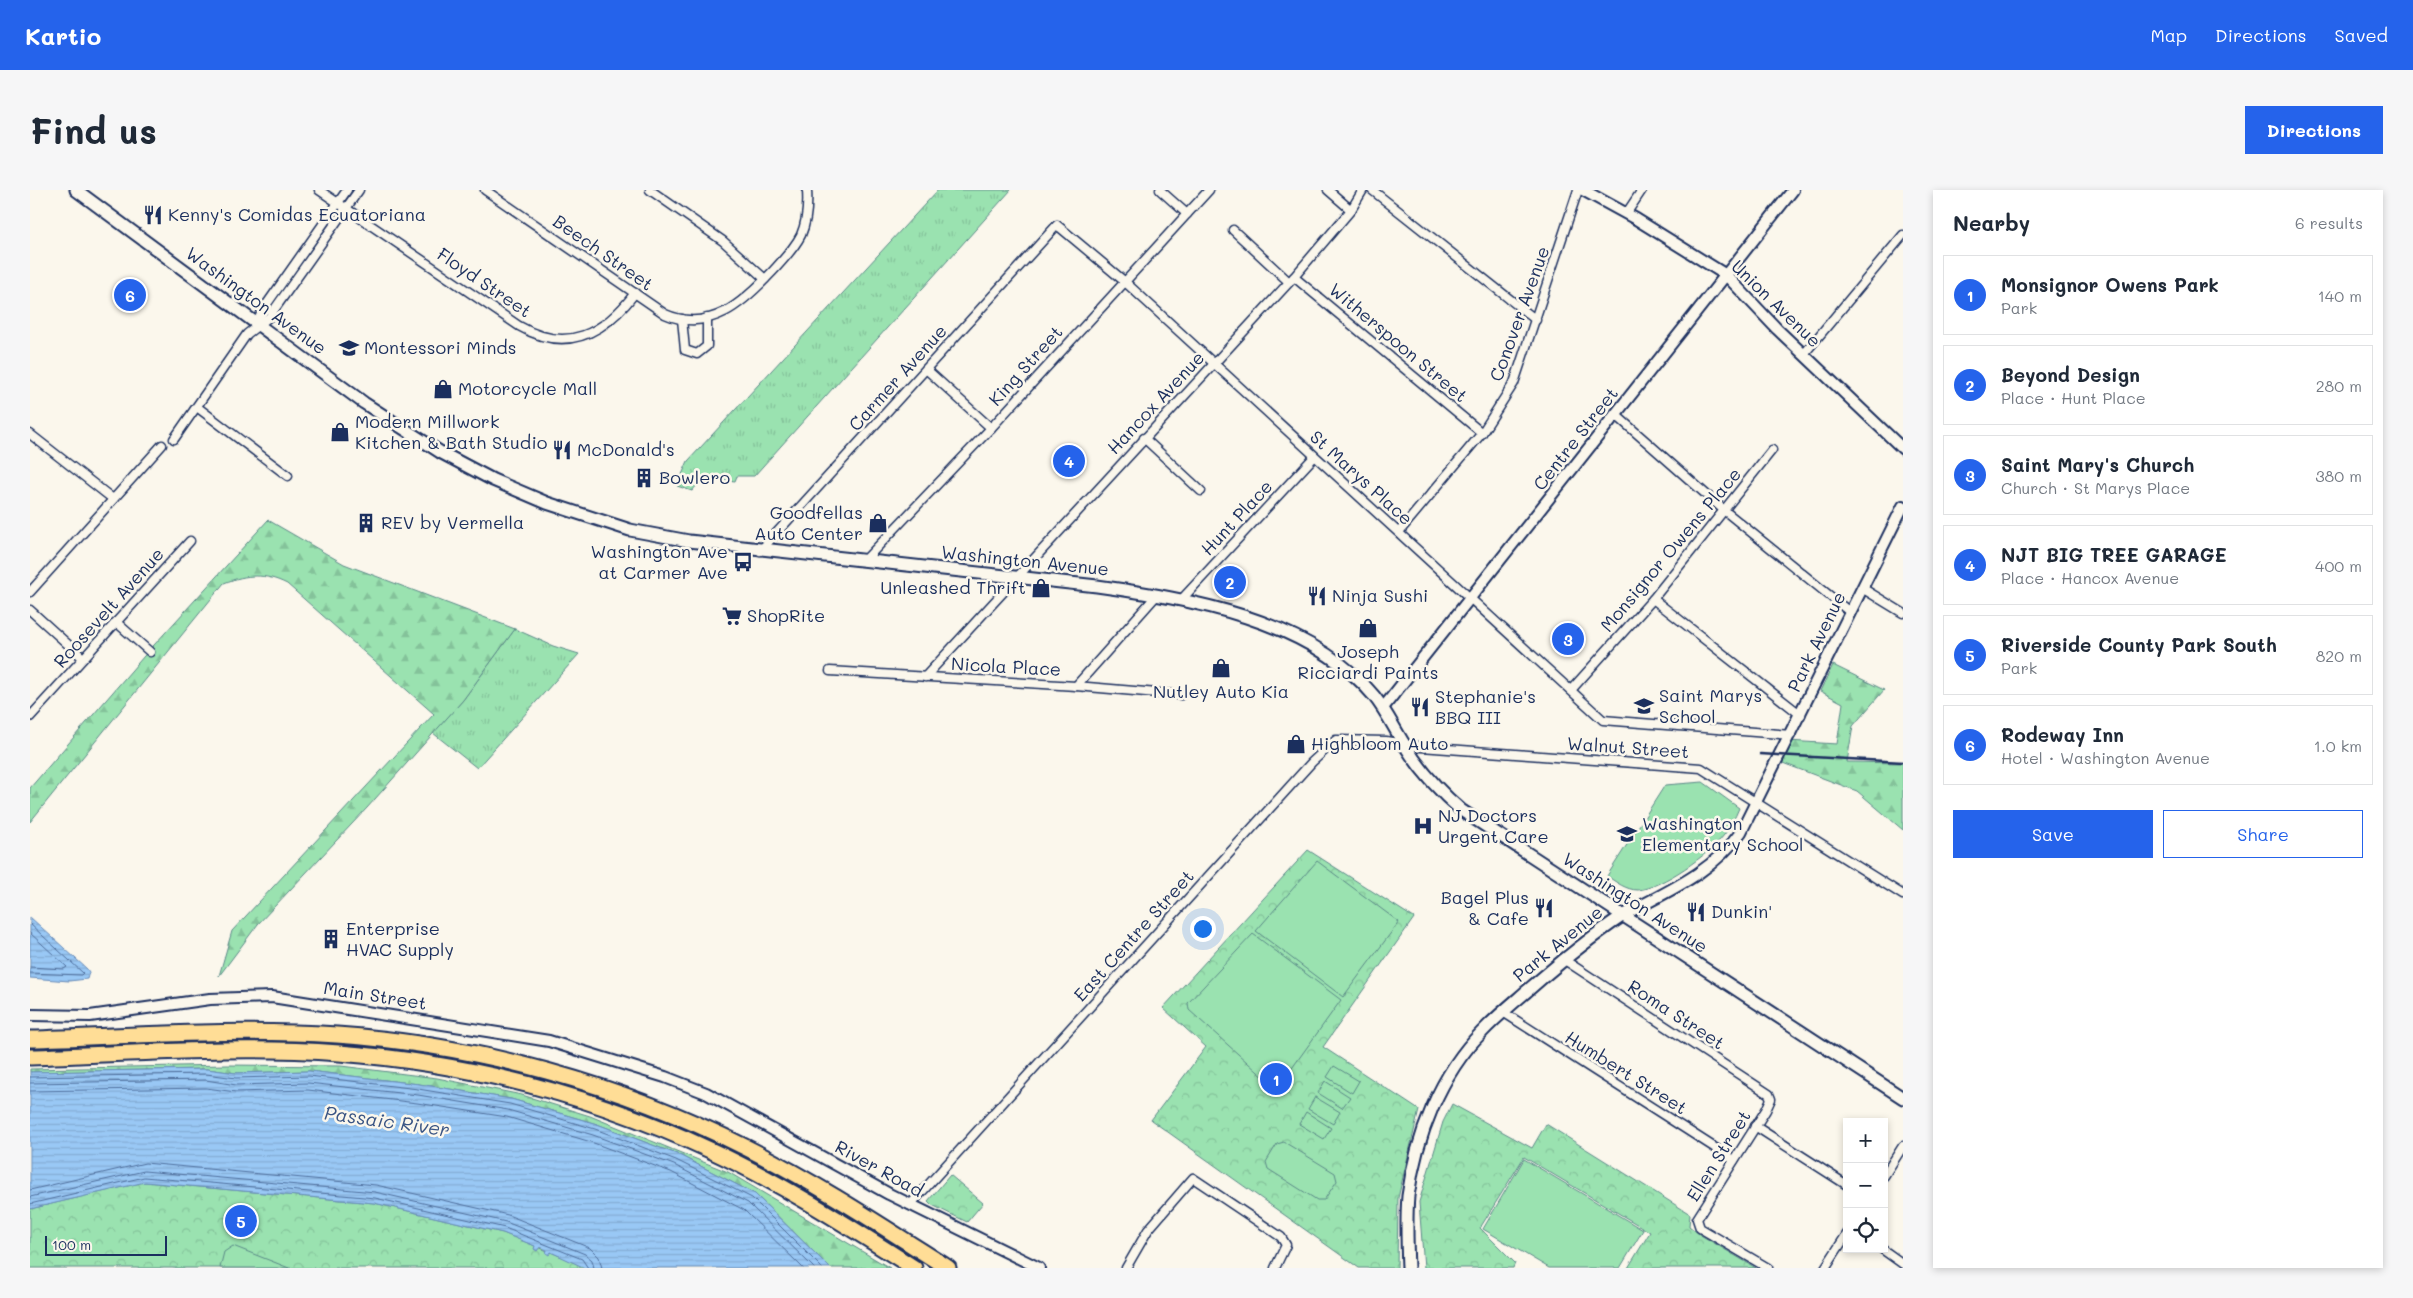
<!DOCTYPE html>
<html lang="en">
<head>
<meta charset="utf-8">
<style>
  :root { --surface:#fff; --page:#f6f6f7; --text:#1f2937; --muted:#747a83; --line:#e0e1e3; --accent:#2563eb }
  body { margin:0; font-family:Mali,sans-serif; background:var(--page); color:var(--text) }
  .controls { position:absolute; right:15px; bottom:15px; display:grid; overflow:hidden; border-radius:0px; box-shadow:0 2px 8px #0003 }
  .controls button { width:45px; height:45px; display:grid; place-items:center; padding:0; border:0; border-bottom:1px solid var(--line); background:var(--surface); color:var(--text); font:25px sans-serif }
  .scale { position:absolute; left:15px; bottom:12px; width:122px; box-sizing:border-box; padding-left:5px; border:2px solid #1b2f5e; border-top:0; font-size:14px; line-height:18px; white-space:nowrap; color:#1b2f5e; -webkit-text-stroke:4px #fbf7ec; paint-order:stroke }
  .you { position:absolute; left:1172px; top:738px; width:18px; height:18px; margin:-12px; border:4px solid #fff; border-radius:50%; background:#1a73e8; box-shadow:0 0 0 8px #1a73e833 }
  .badge { display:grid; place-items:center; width:32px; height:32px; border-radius:50%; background:var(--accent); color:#fff; font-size:16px; font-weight:700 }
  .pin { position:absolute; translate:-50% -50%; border:2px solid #fff; box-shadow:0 1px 5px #0006 }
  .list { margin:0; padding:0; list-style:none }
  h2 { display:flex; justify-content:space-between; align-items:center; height:65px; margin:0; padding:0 20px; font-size:21px }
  h2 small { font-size:16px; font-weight:400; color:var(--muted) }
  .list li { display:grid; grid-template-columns:32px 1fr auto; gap:15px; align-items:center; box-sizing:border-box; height:80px; margin:0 10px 10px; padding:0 10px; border:1px solid var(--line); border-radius:0px }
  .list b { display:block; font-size:19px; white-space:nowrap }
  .list p { margin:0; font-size:16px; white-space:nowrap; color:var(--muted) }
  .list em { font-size:16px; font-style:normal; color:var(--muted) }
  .actions { display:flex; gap:10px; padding:15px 20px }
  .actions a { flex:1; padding:11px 0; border:1px solid var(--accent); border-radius:0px; text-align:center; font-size:18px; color:var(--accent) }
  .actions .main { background:var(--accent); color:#fff }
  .icon { flex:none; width:28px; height:28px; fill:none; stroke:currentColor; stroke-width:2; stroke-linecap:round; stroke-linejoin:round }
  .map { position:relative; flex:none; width:1873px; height:1078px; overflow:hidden; border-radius:0px }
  header { display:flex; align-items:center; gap:30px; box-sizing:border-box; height:70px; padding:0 25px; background:var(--accent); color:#fff }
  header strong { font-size:24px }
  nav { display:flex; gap:28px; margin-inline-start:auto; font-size:18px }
  .intro { display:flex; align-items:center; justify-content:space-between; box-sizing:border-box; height:120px; padding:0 30px }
  h1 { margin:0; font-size:35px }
  .button { padding:12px 22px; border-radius:0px; background:var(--accent); color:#fff; font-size:18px; font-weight:700 }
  main { display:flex; gap:30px; padding:0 30px }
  aside { flex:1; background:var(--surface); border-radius:0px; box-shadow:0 2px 8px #0003 }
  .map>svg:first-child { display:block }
</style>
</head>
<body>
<header>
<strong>Kartio</strong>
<nav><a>Map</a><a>Directions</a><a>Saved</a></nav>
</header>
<div class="intro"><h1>Find us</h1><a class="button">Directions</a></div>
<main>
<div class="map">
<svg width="1873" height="1078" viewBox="0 0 1873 1078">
  <defs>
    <pattern id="grass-tufts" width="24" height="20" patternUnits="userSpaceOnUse" patternTransform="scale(1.25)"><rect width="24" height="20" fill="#9ae2b0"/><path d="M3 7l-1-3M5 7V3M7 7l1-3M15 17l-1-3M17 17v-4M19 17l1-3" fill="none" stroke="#84c29a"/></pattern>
    <pattern id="forest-firs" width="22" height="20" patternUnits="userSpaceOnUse" patternTransform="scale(1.25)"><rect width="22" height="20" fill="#9ae2b0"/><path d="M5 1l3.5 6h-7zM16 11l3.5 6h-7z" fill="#84c29a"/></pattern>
    <pattern id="park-crowns" width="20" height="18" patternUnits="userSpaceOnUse" patternTransform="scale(1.25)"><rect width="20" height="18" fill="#9ae2b0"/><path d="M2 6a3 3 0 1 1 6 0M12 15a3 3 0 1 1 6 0" fill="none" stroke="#84c29a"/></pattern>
    <pattern id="water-rules" width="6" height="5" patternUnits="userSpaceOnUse" patternTransform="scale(1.25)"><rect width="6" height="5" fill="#99c8f5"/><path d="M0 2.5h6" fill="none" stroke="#83acd4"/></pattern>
  </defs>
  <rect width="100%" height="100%" fill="#fbf7ec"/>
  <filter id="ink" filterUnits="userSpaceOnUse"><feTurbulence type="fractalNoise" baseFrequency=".02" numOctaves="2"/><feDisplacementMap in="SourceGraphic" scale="10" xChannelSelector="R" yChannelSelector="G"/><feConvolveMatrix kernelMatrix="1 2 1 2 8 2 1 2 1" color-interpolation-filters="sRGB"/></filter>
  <g filter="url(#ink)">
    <g fill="url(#grass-tufts)" stroke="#5a8887">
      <path d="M908,0H981L724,286H707L705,291L674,287L662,301L647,296L658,271Z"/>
      <path d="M485,439L523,456L549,464L447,578L403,543L433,510Z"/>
    </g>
    <g fill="url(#forest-firs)" stroke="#5a8887">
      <path d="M238,330L314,374L485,439L433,510L337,618L228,734L189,786L202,741L404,524L257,394C235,383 217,384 194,393L0,632V598L114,466Z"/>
      <path d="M1803,475L1854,500L1823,536L1817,572L1873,573V640L1827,601L1750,572L1758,551L1807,554L1813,513L1790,501Z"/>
      <path d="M197,875L311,876L407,888L492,905L560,926L698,982L860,1078H800L725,1004L649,965L567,934L481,909L389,894L279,881L206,883L177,879L0,882V879Z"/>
    </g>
    <g fill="url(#park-crowns)" stroke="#5a8887">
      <path d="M1278,660L1384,728L1293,857L1389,920L1368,1008L1367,1078H1329L1121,930L1176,857L1133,818Z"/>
      <path d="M1422,914L1502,958L1516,934L1660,1024L1659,1036L1669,1044L1726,1078H1598L1620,1042L1494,967L1450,1038L1485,1073L1483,1078H1394L1389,1012L1413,932Z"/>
      <path d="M920,985L953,1013L937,1032L902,1015L898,1011Z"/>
      <path d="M114,992L344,1013L473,1043L550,1074L555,1078H0V1019Z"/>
    </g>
    <g fill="#9ae2b0" stroke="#5a8887">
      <path d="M1673,592L1709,618C1705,628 1700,637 1694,645C1680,664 1631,698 1608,700C1596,700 1586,692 1577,686L1635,595Z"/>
      <path d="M1287,671L1369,732L1313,807L1226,741Z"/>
      <path d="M1223,744L1311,810L1247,899L1159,820L1158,813Z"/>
      <path d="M1304,876L1329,891L1322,903L1297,887Z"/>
      <path d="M1295,891L1320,907L1312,918L1288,903Z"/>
      <path d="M1285,907L1310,922L1303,934L1278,919Z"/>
      <path d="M1276,922L1301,938L1294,949L1269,934Z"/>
      <path d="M1254,952L1305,983L1307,991L1294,1010H1287L1238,979L1236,972L1247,954Z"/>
      <path d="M1494,969L1613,1040L1590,1078H1519L1453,1039Z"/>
      <path d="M203,1056L259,1078H190L194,1062Z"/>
    </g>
    <g fill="url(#water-rules)" stroke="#678bb9">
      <path d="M0,727L57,779L59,782L57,789L39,791L0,788Z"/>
      <path d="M177,879L206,883L279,881L389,894L481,909L567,934L649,965L725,1004L800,1078H555L521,1062L519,1065L516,1063L517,1060L510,1057L507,1061L504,1059L505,1056L473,1043L344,1013L115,992L0,1019V882Z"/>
    </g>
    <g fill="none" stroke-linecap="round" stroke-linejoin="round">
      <g stroke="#4d6c9a" stroke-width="1">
        <path d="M0,734L53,783L51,785L0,783"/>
        <path d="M0,743L37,777L34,779L0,777"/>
        <path d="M0,887L176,884L206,888L279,886L388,899L480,914L565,939L646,970L722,1008L792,1078"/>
        <path d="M0,893L176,890L206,895L278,893L388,905L478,920L563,945L644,975L718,1013L784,1078"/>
        <path d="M0,901L176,898L206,902L278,900L387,913L477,927L561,952L641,982L714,1020L773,1078"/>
        <path d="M0,1000L115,973L346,995L478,1025L560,1058L569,1067L572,1078"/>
        <path d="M0,1007L114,981L345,1002L476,1032L555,1064L562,1070L564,1078"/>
        <path d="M0,1014L114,987L345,1008L475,1038L552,1069L558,1078"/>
      </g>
      <defs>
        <g id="minor">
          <path d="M289,0L489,136C537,164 574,144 605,103"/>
          <path d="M455,0L635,124C680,144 714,112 742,82C752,71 764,59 771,45C777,31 778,15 777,0"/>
          <path d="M620,0L693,51L735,89"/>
          <path d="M1130,0L1157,24"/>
          <path d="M1298,0L1321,20"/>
          <path d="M1342,0L1506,130"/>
          <path d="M1596,24L1612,0"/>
          <path d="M1203,40L1259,92"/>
          <path d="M1264,87L1452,243"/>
          <path d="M652,129L655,160L667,164L677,156V128"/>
          <path d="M227,134L232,121L317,0"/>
          <path d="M1774,164L1873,45"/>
          <path d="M896,179L961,238"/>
          <path d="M167,217L258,286"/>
          <path d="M1586,225L1695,321L1821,423"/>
          <path d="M0,244L83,309"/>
          <path d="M1114,248L1171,301"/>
          <path d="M144,249L217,144L239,127L329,0"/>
          <path d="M1369,342L1452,243L1484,193L1548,0"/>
          <path d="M730,361L1027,35L1094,91L1573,530L1761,545"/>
          <path d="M834,371L961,238L1179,0"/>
          <path d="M1832,398L1873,423"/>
          <path d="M0,402L132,255"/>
          <path d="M1623,409L1771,525"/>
          <path d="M1151,410L1284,267"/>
          <path d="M0,420L53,468"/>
          <path d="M86,432L120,462"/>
          <path d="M800,481L1046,496L1151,505"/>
          <path d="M895,487L1264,87L1321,20L1333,0"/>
          <path d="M1046,496L1127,405"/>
          <path d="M1541,500L1623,409L1742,260"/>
          <path d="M0,527L160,351"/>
          <path d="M1533,769L1739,904L1741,909L1736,920L1667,1029L1670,1038L1738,1078"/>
          <path d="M1473,822L1704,970"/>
          <path d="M1725,936L1817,995"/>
          <path d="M1854,986L1873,956"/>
          <path d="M880,1015L1282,572L1306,550L1356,551L1391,557L1671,578L1873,705"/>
          <path d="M1852,1059L1873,1074"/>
          <path d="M1096,1078L1118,1040L1163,988L1251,1047L1256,1055L1245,1078"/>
          <path d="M1795,1078L1817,1044"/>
        </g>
        <g id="tertiary">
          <path d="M1553,0L1606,29L1696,85L1747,139L1873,259"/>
          <path d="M1353,518L1763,0"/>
          <path d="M1592,726C1637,701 1680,685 1711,642L1873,316"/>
          <path d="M0,825L60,826L180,809L242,807L519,851L635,887L676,903L859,1004L1009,1078"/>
        </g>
        <g id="secondary">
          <path d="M46,0L334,213L410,262L463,290L517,313L600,340L659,351L1067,396C1160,409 1280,429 1344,506C1356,521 1364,538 1374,554C1390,580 1409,601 1431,620L1873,908"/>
          <path d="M1378,1078C1377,1054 1376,1029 1378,1006C1386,947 1410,884 1452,842C1466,827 1482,814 1497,801C1528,774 1558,749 1592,726"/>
        </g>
        <g id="motorway">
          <path d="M0,849C102,846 205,838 307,845C449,855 590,894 717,958C787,993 852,1036 918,1078"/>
          <path d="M0,867C102,864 206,855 309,863C438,873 565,906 682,961C753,994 818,1036 884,1078"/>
        </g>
      </defs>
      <use href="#minor" stroke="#1b2f5e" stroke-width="11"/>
      <use href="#tertiary" stroke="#1b2f5e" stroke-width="14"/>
      <use href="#secondary" stroke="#1b2f5e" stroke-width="15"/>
      <use href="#motorway" stroke="#1b2f5e" stroke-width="19"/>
      <use href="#minor" stroke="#fbf7ec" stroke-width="8"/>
      <use href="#tertiary" stroke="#fbf7ec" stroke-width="10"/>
      <use href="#secondary" stroke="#fbf7ec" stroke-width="11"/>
      <use href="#motorway" stroke="#ffdd96" stroke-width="15"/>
      <path stroke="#1b2f5e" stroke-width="2.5" d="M1730,564L1873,572"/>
    </g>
  </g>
  <defs>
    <symbol id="restaurant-bare" viewBox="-9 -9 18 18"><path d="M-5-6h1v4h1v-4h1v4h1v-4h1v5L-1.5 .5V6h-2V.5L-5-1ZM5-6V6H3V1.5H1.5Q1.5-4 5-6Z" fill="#1b2f5e" stroke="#fbf7ec" stroke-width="2.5" paint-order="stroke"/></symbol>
    <symbol id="school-bare" viewBox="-9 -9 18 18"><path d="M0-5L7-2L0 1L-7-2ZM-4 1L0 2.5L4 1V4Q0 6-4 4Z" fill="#1b2f5e" stroke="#fbf7ec" stroke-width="2.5" paint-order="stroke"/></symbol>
    <symbol id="shop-bare" viewBox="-9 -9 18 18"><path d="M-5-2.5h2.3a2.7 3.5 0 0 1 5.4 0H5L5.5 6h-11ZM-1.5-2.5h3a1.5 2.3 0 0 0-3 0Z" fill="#1b2f5e" stroke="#fbf7ec" stroke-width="2.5" paint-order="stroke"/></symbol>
    <symbol id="building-bare" viewBox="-9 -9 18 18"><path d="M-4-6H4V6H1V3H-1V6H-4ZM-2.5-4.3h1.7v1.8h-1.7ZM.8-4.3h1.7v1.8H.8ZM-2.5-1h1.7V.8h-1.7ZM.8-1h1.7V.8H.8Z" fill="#1b2f5e" stroke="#fbf7ec" stroke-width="2.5" paint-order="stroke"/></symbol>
    <symbol id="bus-bare" viewBox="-9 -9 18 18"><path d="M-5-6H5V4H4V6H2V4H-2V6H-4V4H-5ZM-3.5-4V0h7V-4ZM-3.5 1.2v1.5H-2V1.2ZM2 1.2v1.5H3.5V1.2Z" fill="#1b2f5e" stroke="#fbf7ec" stroke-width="2.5" paint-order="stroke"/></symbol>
    <symbol id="supermarket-bare" viewBox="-9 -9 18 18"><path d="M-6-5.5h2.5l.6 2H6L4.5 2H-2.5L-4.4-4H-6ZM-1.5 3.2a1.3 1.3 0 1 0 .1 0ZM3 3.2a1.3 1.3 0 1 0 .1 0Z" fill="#1b2f5e" stroke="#fbf7ec" stroke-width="2.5" paint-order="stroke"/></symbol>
    <symbol id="hospital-bare" viewBox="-9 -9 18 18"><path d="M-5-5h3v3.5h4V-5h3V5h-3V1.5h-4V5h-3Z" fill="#1b2f5e" stroke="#fbf7ec" stroke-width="2.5" paint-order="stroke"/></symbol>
  </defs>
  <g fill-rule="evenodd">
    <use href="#restaurant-bare" x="109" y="11" width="28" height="28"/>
    <use href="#school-bare" x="305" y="144" width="28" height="28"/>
    <use href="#shop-bare" x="399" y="185" width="28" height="28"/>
    <use href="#shop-bare" x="296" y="228" width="28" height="28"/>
    <use href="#restaurant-bare" x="518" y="246" width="28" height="28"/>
    <use href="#building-bare" x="600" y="274" width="28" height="28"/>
    <use href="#building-bare" x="322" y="319" width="28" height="28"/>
    <use href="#shop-bare" x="834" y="319" width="28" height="28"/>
    <use href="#bus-bare" x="699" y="358" width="28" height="28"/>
    <use href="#shop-bare" x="997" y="384" width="28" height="28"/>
    <use href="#restaurant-bare" x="1273" y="392" width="28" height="28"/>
    <use href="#supermarket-bare" x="688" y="412" width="28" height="28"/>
    <use href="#shop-bare" x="1324" y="424" width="28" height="28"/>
    <use href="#shop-bare" x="1177" y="464" width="28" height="28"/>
    <use href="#school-bare" x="1600" y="502" width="28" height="28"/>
    <use href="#restaurant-bare" x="1376" y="503" width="28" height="28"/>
    <use href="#shop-bare" x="1252" y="540" width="28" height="28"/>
    <use href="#hospital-bare" x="1379" y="622" width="28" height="28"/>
    <use href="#school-bare" x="1583" y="630" width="28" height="28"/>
    <use href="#restaurant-bare" x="1500" y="704" width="28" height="28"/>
    <use href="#restaurant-bare" x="1652" y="708" width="28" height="28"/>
    <use href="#building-bare" x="287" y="735" width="28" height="28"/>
  </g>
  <g text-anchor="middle" stroke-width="5" stroke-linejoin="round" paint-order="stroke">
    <g font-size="18" fill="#1b2f5e" stroke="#fbf7ec" text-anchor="start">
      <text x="138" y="31">Kenny's Comidas Ecuatoriana</text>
      <text x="334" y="164">Montessori Minds</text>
      <text x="428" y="205">Motorcycle Mall</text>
      <text x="325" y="238">Modern Millwork<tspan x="325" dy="21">Kitchen &amp; Bath Studio</tspan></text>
      <text x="547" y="266">McDonald's</text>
      <text x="629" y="294">Bowlero</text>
      <text x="833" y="329" text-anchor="end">Goodfellas<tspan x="833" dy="21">Auto Center</tspan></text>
      <text x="351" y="339">REV by Vermella</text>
      <text x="698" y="368" text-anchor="end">Washington Ave<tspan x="698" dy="21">at Carmer Ave</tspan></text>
      <text x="996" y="404" text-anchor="end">Unleashed Thrift</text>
      <text x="1302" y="412">Ninja Sushi</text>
      <text x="717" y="432">ShopRite</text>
      <text x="1338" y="468" text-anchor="middle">Joseph<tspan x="1338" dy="21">Ricciardi Paints</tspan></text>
      <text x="1191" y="508" text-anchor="middle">Nutley Auto Kia</text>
      <text x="1629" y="512">Saint Marys<tspan x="1629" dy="21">School</tspan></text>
      <text x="1405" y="513">Stephanie's<tspan x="1405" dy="21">BBQ III</tspan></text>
      <text x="1281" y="560">Highbloom Auto</text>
      <text x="1408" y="632">NJ Doctors<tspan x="1408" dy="21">Urgent Care</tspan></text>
      <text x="1612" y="640">Washington<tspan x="1612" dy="21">Elementary School</tspan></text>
      <text x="1499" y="714" text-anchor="end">Bagel Plus<tspan x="1499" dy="21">&amp; Cafe</tspan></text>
      <text x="1681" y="728">Dunkin'</text>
      <text x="316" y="745">Enterprise<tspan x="316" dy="21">HVAC Supply</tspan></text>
    </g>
    <g font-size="18" fill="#1b2f5e" stroke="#fbf7ec">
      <text transform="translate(573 63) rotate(35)" y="6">Beech Street</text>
      <text transform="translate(454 93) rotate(34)" y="6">Floyd Street</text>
      <text transform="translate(226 111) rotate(36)" y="6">Washington Avenue</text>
      <text transform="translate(1746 114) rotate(44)" y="6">Union Avenue</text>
      <text transform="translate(1490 124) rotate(-70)" y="6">Conover Avenue</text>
      <text transform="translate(1368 153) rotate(40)" y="6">Witherspoon Street</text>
      <text transform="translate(996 176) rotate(-48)" y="6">King Street</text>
      <text transform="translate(868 188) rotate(-48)" y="6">Carmer Avenue</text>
      <text transform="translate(1126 213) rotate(-47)" y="6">Hancox Avenue</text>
      <text transform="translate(1546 249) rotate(-52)" y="6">Centre Street</text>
      <text transform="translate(1331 288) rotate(42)" y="6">St Marys Place</text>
      <text transform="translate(1207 328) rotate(-47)" y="6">Hunt Place</text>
      <text transform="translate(1641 360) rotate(-50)" y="6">Monsignor Owens Place</text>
      <text transform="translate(995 371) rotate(6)" y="6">Washington Avenue</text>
      <text transform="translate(79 418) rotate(-48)" y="6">Roosevelt Avenue</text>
      <text transform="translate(1787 452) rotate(-64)" y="6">Park Avenue</text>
      <text transform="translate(976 477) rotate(3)" y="6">Nicola Place</text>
      <text transform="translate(1598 558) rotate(4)" y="6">Walnut Street</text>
      <text transform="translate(1605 713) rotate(33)" y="6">Washington Avenue</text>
      <text transform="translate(1104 746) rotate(-48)" y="6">East Centre Street</text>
      <text transform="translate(1528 754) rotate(-39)" y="6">Park Avenue</text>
      <text transform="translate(345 806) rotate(9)" y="6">Main Street</text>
      <text transform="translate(1646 825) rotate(33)" y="6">Roma Street</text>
      <text transform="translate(1596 883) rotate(32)" y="6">Humbert Street</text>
      <text transform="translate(1689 966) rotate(-58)" y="6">Ellen Street</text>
      <text transform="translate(849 979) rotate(29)" y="6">River Road</text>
    </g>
    <g font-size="19" font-style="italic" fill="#3a5584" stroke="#fbf7ec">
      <text transform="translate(357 931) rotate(8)" y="7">Passaic River</text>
    </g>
  </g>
</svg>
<div class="controls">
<button>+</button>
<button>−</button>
<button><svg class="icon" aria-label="locate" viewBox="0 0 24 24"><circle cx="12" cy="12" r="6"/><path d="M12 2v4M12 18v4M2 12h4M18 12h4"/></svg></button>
</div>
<div class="scale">100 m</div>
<div class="you"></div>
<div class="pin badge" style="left:1246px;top:889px">1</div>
<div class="pin badge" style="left:1200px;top:392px">2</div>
<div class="pin badge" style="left:1538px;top:449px">3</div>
<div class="pin badge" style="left:1039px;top:271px">4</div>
<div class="pin badge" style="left:211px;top:1031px">5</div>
<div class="pin badge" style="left:100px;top:105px">6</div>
</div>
<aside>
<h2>Nearby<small>6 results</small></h2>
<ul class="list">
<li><span class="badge">1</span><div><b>Monsignor Owens Park</b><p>Park</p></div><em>140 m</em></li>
<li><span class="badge">2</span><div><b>Beyond Design</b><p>Place · Hunt Place</p></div><em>280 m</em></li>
<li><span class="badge">3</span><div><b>Saint Mary's Church</b><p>Church · St Marys Place</p></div><em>380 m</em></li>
<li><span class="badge">4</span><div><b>NJT BIG TREE GARAGE</b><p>Place · Hancox Avenue</p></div><em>400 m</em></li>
<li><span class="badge">5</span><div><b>Riverside County Park South</b><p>Park</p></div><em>820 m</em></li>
<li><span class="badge">6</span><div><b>Rodeway Inn</b><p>Hotel · Washington Avenue</p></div><em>1.0 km</em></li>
</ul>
<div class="actions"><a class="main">Save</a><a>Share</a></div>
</aside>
</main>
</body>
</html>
